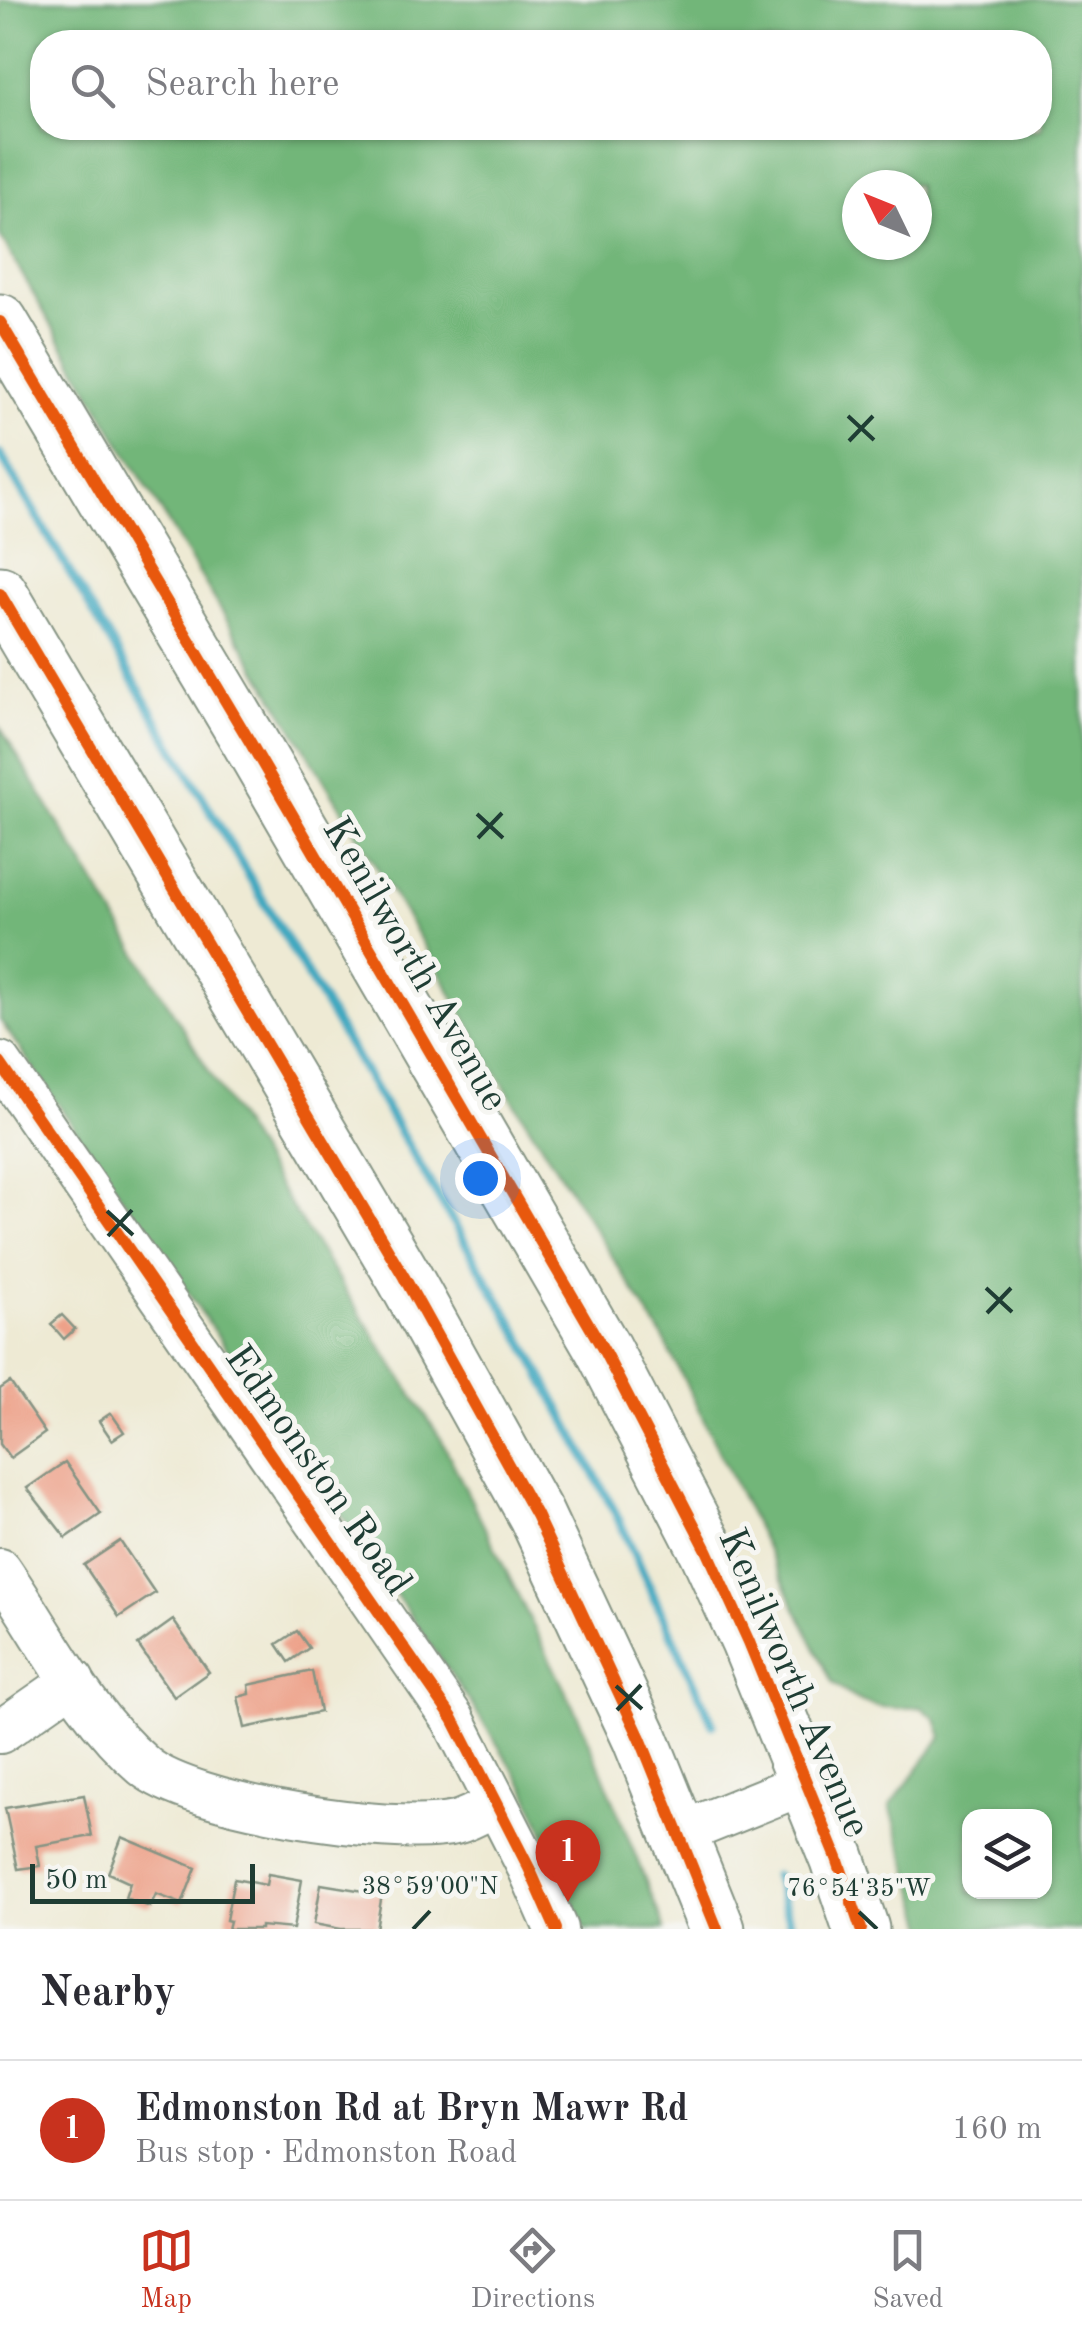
<!DOCTYPE html>
<html lang="en">
<head>
<meta charset="utf-8">
<style>
  :root { --surface:#fff; --page:#f7f7f7; --text:#2b2b33; --muted:#7c7c81; --line:#e1e1e2; --accent:#c8321e }
  body { margin:0; font-family:"Old Standard TT",serif; background:var(--page); color:var(--text) }
  .controls { position:absolute; right:30px; bottom:30px; display:grid; overflow:hidden; border-radius:20px; box-shadow:0 2px 8px #0004 }
  .controls button { width:90px; height:90px; display:grid; place-items:center; padding:0; border:0; border-bottom:2px solid var(--line); background:var(--surface); color:var(--text); font:50px sans-serif }
  .compass { position:absolute; left:842px; top:170px; width:90px; height:90px; border-radius:50%; background:var(--surface); box-shadow:0 2px 8px #0004; rotate:313deg }
  .scale { position:absolute; left:30px; bottom:25px; width:225px; box-sizing:border-box; padding-left:10px; border:5px solid #1f3d34; border-top:0; font-size:28px; line-height:35px; white-space:nowrap; color:#1f3d34; -webkit-text-stroke:8px #f6f6f2; paint-order:stroke }
  .you { position:absolute; left:480px; top:1178px; width:35px; height:35px; margin:-25px; border:8px solid #fff; border-radius:50%; background:#1a73e8; box-shadow:0 0 0 15px #1a73e833 }
  .badge { display:grid; place-items:center; width:65px; height:65px; border-radius:50%; background:var(--accent); color:#fff; font-size:32px; font-weight:700 }
  .pin { position:absolute; translate:-50% -82px; filter:drop-shadow(0 2px 5px #0008) }
  .pin::after { content:''; position:absolute; top:52px; width:35px; height:30px; background:inherit; clip-path:polygon(0 0,100% 0,50% 100%) }
  .list { margin:0; padding:0; list-style:none }
  h2 { display:flex; justify-content:space-between; align-items:center; height:130px; margin:0; padding:0 40px; font-size:42px }
  h2 small { font-size:32px; font-weight:400; color:var(--muted) }
  .list li { display:grid; grid-template-columns:65px 1fr auto; gap:30px; align-items:center; box-sizing:border-box; height:140px; padding:0 40px; border-top:2px solid var(--line) }
  .list b { display:block; font-size:38px; white-space:nowrap }
  .list p { margin:0; font-size:32px; white-space:nowrap; color:var(--muted) }
  .list em { font-size:32px; font-style:normal; color:var(--muted) }
  .icon { flex:none; width:55px; height:55px; fill:none; stroke:currentColor; stroke-width:2; stroke-linecap:round; stroke-linejoin:round }
  .map { position:relative; flex:none; width:1082px; height:1929px; overflow:hidden }
  .search { position:absolute; background:var(--surface); box-shadow:0 2px 8px #0004; left:30px; right:30px; top:30px; height:110px; display:flex; align-items:center; gap:25px; box-sizing:border-box; padding:0 35px; border-radius:40px; color:var(--muted); font-size:38px }
  .sheet { height:270px; background:var(--surface) }
  nav { display:flex; justify-content:space-around; align-items:center; box-sizing:border-box; height:140px; border-top:2px solid var(--line); background:var(--surface); font-size:28px; color:var(--muted) }
  nav a { display:grid; justify-items:center; gap:5px }
  nav .on { color:var(--accent) }
  .map>svg:first-child { display:block }
</style>
</head>
<body>
<div class="map">
<svg width="1082" height="1929" viewBox="0 0 1082 1929">
  <rect width="100%" height="100%" fill="#f6f6f2"/>
  <filter id="ink" filterUnits="userSpaceOnUse"><feTurbulence type="fractalNoise" baseFrequency=".01" numOctaves="2"/><feDisplacementMap in="SourceGraphic" scale="20" xChannelSelector="R" yChannelSelector="G"/><feConvolveMatrix kernelMatrix="1 2 1 2 8 2 1 2 1" color-interpolation-filters="sRGB"/></filter>
  <filter id="wash" filterUnits="userSpaceOnUse"><feTurbulence type="fractalNoise" baseFrequency=".0048" numOctaves="4" result="noise"/><feDisplacementMap in="SourceGraphic" scale="40" xChannelSelector="R" yChannelSelector="G"/><feGaussianBlur stdDeviation="2.25" result="paint"/><feColorMatrix in="noise" values="0 0 0 0 0 0 0 0 0 0 0 0 0 0 0 0 0 1.4 0 .05"/><feComposite in="paint" operator="in"/></filter>
  <g filter="url(#wash)">
    <rect width="100%" height="100%" fill="#eeead4"/>
    <g fill="#72b679" stroke="#487a56" stroke-width="2.5" fill-rule="evenodd">
      <path d="M0,0H1082V1929H927L890,1806L942,1737L936,1719L921,1707C885,1710 860,1708 832,1682L664,1339L506,1089L425,947L108,423L0,236ZM42,42H1040V128H42ZM857,185H917V245H857ZM970,1816H1044V1892H970Z"/>
      <path d="M0,727L287,1200L441,1439L586,1733L665,1929H585L525,1787L470,1702L0,1020Z"/>
    </g>
    <g fill="none" stroke-linecap="round" stroke-linejoin="round">
      <g stroke="#40a8c0" stroke-width="9">
        <path d="M0,454L522,1339L616,1514L713,1724"/>
        <path d="M775,1875L792,1929"/>
      </g>
    </g>
    <g id="blocks">
      <g fill="#eda189">
        <path d="M62,1315L75,1329L64,1339L51,1324Z"/>
        <path d="M10,1382L45,1433L10,1458L0,1444V1389Z"/>
        <path d="M111,1413L124,1432L112,1440L99,1421Z"/>
        <path d="M65,1462L101,1514L66,1538L27,1488Z"/>
        <path d="M120,1541L155,1593L119,1617L84,1565Z"/>
        <path d="M173,1620L209,1672L174,1697L138,1645Z"/>
        <path d="M297,1631L309,1648L289,1662L277,1644Z"/>
        <path d="M312,1671L320,1712L245,1728L238,1697L250,1694L249,1685Z"/>
        <path d="M84,1795L92,1836L36,1846L40,1866L18,1869L5,1808Z"/>
        <path d="M122,1837L196,1868L182,1904L156,1894L150,1907L125,1898L130,1883L108,1873Z"/>
        <path d="M268,1874L302,1880L293,1929L261,1926V1929H228L230,1921L226,1920L234,1879L266,1885Z"/>
        <path d="M321,1884L382,1894L376,1929H341L314,1924Z"/>
      </g>
    </g>
  </g>
  <g filter="url(#ink)">
    <use href="#blocks" fill-opacity="0" stroke="#869484" stroke-width="2.5"/>
    <g fill="none" stroke-linecap="round" stroke-linejoin="round">
      <defs>
        <g id="minor">
          <path d="M0,1063L453,1719L529,1868L556,1929"/>
          <path d="M0,1570C45,1635 83,1714 144,1766C191,1806 394,1837 455,1823C470,1819 483,1811 496,1804"/>
          <path d="M0,1732L73,1681"/>
          <path d="M681,1833L805,1783"/>
        </g>
        <g id="major">
          <path d="M0,322L250,742L603,1349L707,1550L749,1642L837,1858L861,1929"/>
          <path d="M0,594L404,1277L536,1515L640,1738L717,1929"/>
        </g>
      </defs>
      <use href="#minor" stroke="#869484" stroke-width="46"/>
      <use href="#major" stroke="#869484" stroke-width="59"/>
      <use href="#minor" stroke="#fff" stroke-width="42"/>
      <use href="#major" stroke="#fff" stroke-width="55"/>
      <defs>
        <g id="cycleway">
          <path d="M0,322L250,742L603,1349L707,1550L749,1642L837,1858L861,1929"/>
          <path d="M0,594L404,1277L536,1515L640,1738L717,1929"/>
          <path d="M0,1063L453,1719L529,1868L556,1929"/>
        </g>
      </defs>
      <use href="#cycleway" stroke="#f6f6f2" stroke-width="19"/>
      <use href="#cycleway" stroke="#e8590c" stroke-width="12"/>
    </g>
  </g>
  <path fill="none" stroke="#1f3d34" stroke-width="4" d="M848,416L874,440M849,441L873,416M477,814L503,838M478,838L502,813M107,1211L133,1235M108,1236L132,1210M986,1288L1012,1312M987,1313L1011,1288M616,1686L642,1709M617,1710L641,1685M859,1912L877,1929M413,1929L430,1911"/>
  <g text-anchor="middle" stroke-width="10" stroke-linejoin="round" paint-order="stroke">
    <g font-size="40" fill="#1f3d34" stroke="#f6f6f2">
      <text transform="translate(417 963) rotate(60)" y="14">Kenilworth Avenue</text>
      <text transform="translate(320 1469) rotate(55)" y="14">Edmonston Road</text>
      <text transform="translate(796 1682) rotate(67)" y="14">Kenilworth Avenue</text>
    </g>
  </g>
  <g font-size="25" text-anchor="middle" fill="#1f3d34" stroke="#f6f6f2" stroke-width="10" stroke-linejoin="round" paint-order="stroke">
    <text x="430" y="1894">38°59'00"N</text>
    <text x="859" y="1896">76°54'35"W</text>
  </g>
</svg>
<div class="controls">
<button><svg class="icon" aria-label="layers" viewBox="0 0 24 24"><path d="M12 4l9 5-9 5-9-5zM3 14l9 5 9-5"/></svg></button>
</div>
<svg class="compass" viewBox="-18 -18 36 36"><path d="M0-13l5 13h-10z" fill="#e53935"/><path d="M0 13l5-13h-10z" fill="#7c7c81"/></svg>
<div class="scale">50 m</div>
<div class="you"></div>
<div class="pin badge" style="left:568px;top:1902px">1</div>
<div class="search"><svg class="icon" aria-label="search" viewBox="0 0 24 24"><circle cx="10" cy="10" r="6"/><path d="M15 15l6 6"/></svg>Search here</div>
</div>
<section class="sheet">
<h2>Nearby<small></small></h2>
<ul class="list">
<li><span class="badge">1</span><div><b>Edmonston Rd at Bryn Mawr Rd</b><p>Bus stop · Edmonston Road</p></div><em>160 m</em></li>
</ul>
</section>
<nav>
<a class="on"><svg class="icon" aria-label="map" viewBox="0 0 24 24"><path d="M3 6l6-2 6 2 6-2v14l-6 2-6-2-6 2zM9 4v14M15 6v14"/></svg>Map</a>
<a><svg class="icon" aria-label="directions" viewBox="0 0 24 24"><path d="M12 3l9 9-9 9-9-9zM9 14v-3h6M13 9l2 2-2 2"/></svg>Directions</a>
<a><svg class="icon" aria-label="saved" viewBox="0 0 24 24"><path d="M7 4h10v16l-5-4-5 4z"/></svg>Saved</a>
</nav>
</body>
</html>
